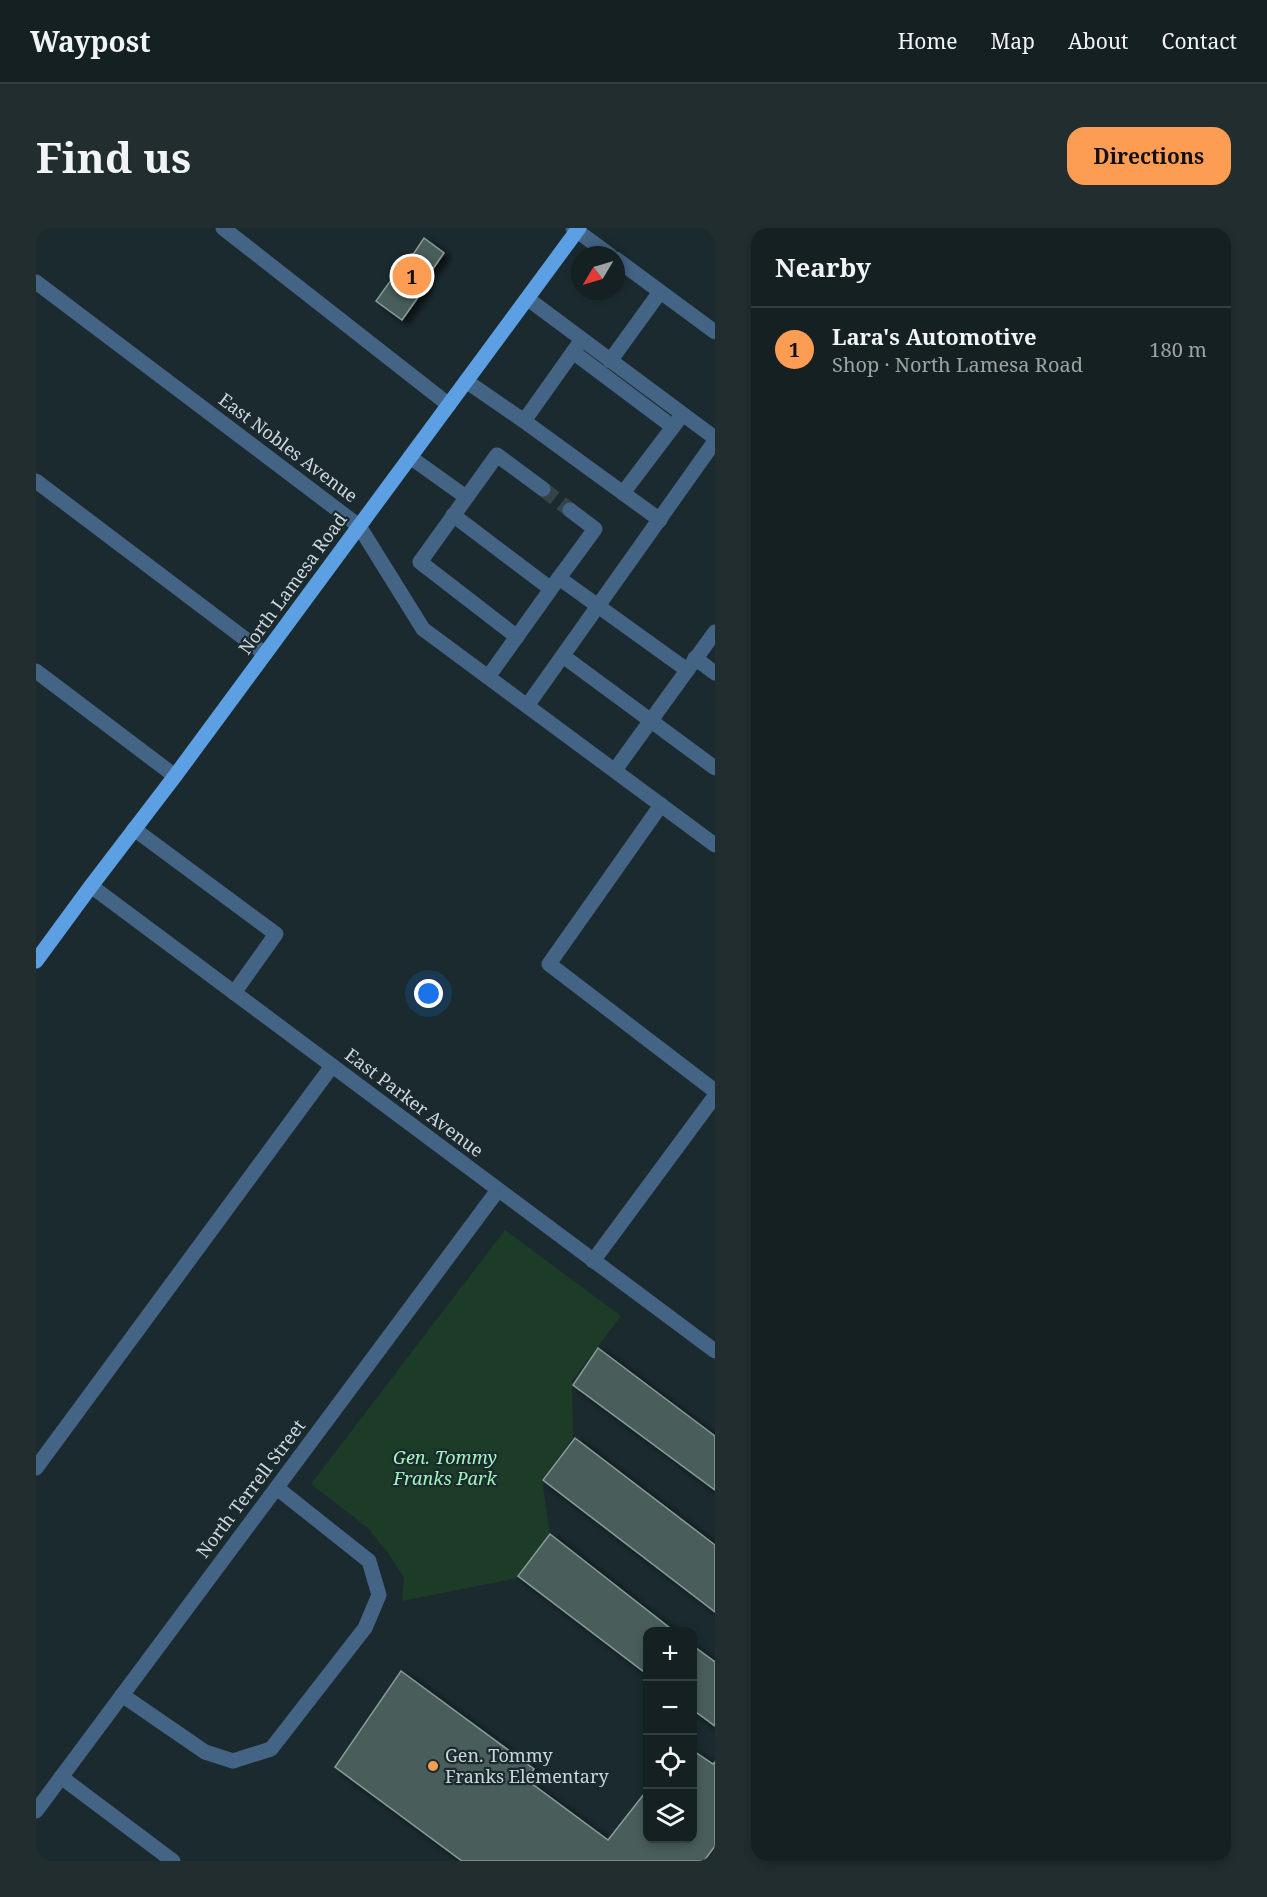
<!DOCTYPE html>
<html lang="en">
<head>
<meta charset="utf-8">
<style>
  :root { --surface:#142022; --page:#212d2f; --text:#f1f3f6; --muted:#9da3a5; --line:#333e40; --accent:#fd9d54 }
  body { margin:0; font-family:"Noto Serif",serif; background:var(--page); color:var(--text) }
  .controls { position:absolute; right:18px; bottom:18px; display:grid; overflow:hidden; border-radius:12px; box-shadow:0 3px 9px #0003 }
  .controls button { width:54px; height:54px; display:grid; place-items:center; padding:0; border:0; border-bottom:2px solid var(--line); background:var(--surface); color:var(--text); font:30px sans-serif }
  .compass { position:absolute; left:535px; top:18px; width:54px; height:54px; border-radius:50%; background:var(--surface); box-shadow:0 3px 9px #0003; rotate:232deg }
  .you { position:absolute; left:393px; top:766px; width:21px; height:21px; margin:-15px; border:4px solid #fff; border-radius:50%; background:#1a73e8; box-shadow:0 0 0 9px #1a73e833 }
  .badge { display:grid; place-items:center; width:39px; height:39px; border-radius:50%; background:var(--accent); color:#111; font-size:20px; font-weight:700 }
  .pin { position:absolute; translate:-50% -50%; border:3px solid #fff; box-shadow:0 2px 6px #0006 }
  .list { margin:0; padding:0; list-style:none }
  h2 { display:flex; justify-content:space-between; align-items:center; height:78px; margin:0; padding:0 24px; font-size:26px }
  h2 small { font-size:20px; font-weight:400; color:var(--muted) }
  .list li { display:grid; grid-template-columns:39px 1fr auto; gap:18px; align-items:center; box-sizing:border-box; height:84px; padding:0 24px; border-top:2px solid var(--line) }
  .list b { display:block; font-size:22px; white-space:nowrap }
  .list p { margin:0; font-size:20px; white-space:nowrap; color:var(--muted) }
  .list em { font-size:20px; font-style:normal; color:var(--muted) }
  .icon { flex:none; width:33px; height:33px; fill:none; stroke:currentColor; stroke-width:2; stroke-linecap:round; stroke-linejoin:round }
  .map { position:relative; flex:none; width:679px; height:1633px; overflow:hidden; border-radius:18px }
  header { display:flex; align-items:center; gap:36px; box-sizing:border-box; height:84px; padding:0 30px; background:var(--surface); border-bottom:2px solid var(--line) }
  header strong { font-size:28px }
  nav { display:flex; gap:33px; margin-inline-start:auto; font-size:21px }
  .intro { display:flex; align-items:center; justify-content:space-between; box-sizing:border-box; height:144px; padding:0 36px }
  h1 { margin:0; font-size:42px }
  .button { padding:15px 27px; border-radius:18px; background:var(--accent); color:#111; font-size:21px; font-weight:700 }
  main { display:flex; gap:36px; padding:0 36px }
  aside { flex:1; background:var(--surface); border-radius:18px; box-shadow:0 3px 9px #0003 }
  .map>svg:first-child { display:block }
</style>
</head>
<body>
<header>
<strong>Waypost</strong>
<nav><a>Home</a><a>Map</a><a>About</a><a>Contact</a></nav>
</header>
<div class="intro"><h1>Find us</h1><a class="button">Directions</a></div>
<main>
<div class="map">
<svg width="679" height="1633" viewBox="0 0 679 1633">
  <defs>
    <filter id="shadow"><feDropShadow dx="6" dy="4" stdDeviation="3" flood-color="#0009"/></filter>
  </defs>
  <rect width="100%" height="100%" fill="#1a2a2e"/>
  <path fill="#1c3c27" d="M469,1002L585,1088L536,1153L537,1210L506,1252L514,1306L481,1350L366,1373L368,1350L352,1325L332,1300L275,1256Z"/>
  <g fill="#4a5d5a" stroke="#889c99" stroke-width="1.5" filter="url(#shadow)">
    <path d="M388,10L408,25L387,55L390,58L366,92L340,73L365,38L368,40Z"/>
    <path d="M562,1120L679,1208V1262L537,1157Z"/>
    <path d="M539,1210L679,1317V1384L507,1252Z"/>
    <path d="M514,1306L639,1404H612V1447L482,1348Z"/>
    <path d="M656,1417L679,1434V1498L656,1481Z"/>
    <path d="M365,1443L498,1541L491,1552L572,1612L612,1561V1610H656V1522L677,1536L679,1534V1618L668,1633H426L299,1539Z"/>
  </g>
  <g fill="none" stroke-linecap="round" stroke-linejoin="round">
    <path stroke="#354448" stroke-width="15" stroke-dasharray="15 8" stroke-linecap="butt" d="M507,261L534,282"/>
    <g stroke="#446485" stroke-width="15">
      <path d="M187,0L413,177"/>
      <path d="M537,0L574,27"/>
      <path d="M580,31L679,104"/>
      <path d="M0,54L323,298L387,401L679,617"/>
      <path d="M492,71L679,210"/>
      <path d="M537,124L637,199"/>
      <path d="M574,133L624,64"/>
      <path d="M430,153L488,193L624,292"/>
      <path d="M488,193L542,117"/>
      <path d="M374,229L430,269"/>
      <path d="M0,253L229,426"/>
      <path d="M587,265L643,191"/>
      <path d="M417,287L515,361L452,449"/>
      <path d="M523,350L651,442"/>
      <path d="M517,358L559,301L534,282"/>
      <path d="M481,409L384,334L461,227L507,261"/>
      <path d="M527,428L679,540"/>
      <path d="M659,430L679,445"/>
      <path d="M0,443L139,548"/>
      <path d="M491,478L679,213"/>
      <path d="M579,542L679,404"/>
      <path d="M625,577L513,736L679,863"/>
      <path d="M98,601L240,706L198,765"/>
      <path d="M55,658L679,1123"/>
      <path d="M557,1033L679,868"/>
      <path d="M0,1240L296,838"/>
      <path d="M86,1467L169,1524L197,1533L235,1521L329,1400L343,1367L333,1333L241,1260"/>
      <path d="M25,1549L137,1633"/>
      <path d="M0,1583L462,962"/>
    </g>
    <path stroke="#5c9fe3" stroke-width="15" d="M0,733L55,658L139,548L543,0"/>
  </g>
  <circle fill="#fd9d54" stroke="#1a2a2e" stroke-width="2" cx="397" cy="1538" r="6"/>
  <g text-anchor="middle" stroke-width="4.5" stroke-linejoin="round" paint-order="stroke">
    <g font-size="18" fill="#cdd7da" stroke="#1a2a2e">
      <text transform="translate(252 220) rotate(37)" y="6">East Nobles Avenue</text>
      <text transform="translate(257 356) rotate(-54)" y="6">North Lamesa Road</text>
      <text transform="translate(378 875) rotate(37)" y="6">East Parker Avenue</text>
      <text transform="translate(215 1261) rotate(-53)" y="6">North Terrell Street</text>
    </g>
    <g font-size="18" font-style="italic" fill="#a2f5bb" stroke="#1a2a2e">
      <text x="409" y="1236">Gen. Tommy<tspan x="409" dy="21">Franks Park</tspan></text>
    </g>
    <g font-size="18" fill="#cdd7da" stroke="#1a2a2e" text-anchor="start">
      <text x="409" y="1534">Gen. Tommy<tspan x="409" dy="21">Franks Elementary</tspan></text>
    </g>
  </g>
</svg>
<div class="controls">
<button>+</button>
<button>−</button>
<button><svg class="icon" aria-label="locate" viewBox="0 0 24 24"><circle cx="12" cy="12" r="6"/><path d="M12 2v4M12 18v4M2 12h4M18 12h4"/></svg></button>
<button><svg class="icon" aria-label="layers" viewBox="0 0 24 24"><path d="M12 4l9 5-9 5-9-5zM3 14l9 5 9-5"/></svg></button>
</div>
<svg class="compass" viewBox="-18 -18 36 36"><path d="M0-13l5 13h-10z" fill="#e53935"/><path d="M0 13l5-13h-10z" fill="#9da3a5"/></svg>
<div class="you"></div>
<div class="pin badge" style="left:376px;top:48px">1</div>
</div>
<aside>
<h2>Nearby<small></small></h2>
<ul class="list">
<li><span class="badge">1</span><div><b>Lara's Automotive</b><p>Shop · North Lamesa Road</p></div><em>180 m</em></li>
</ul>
</aside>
</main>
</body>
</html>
